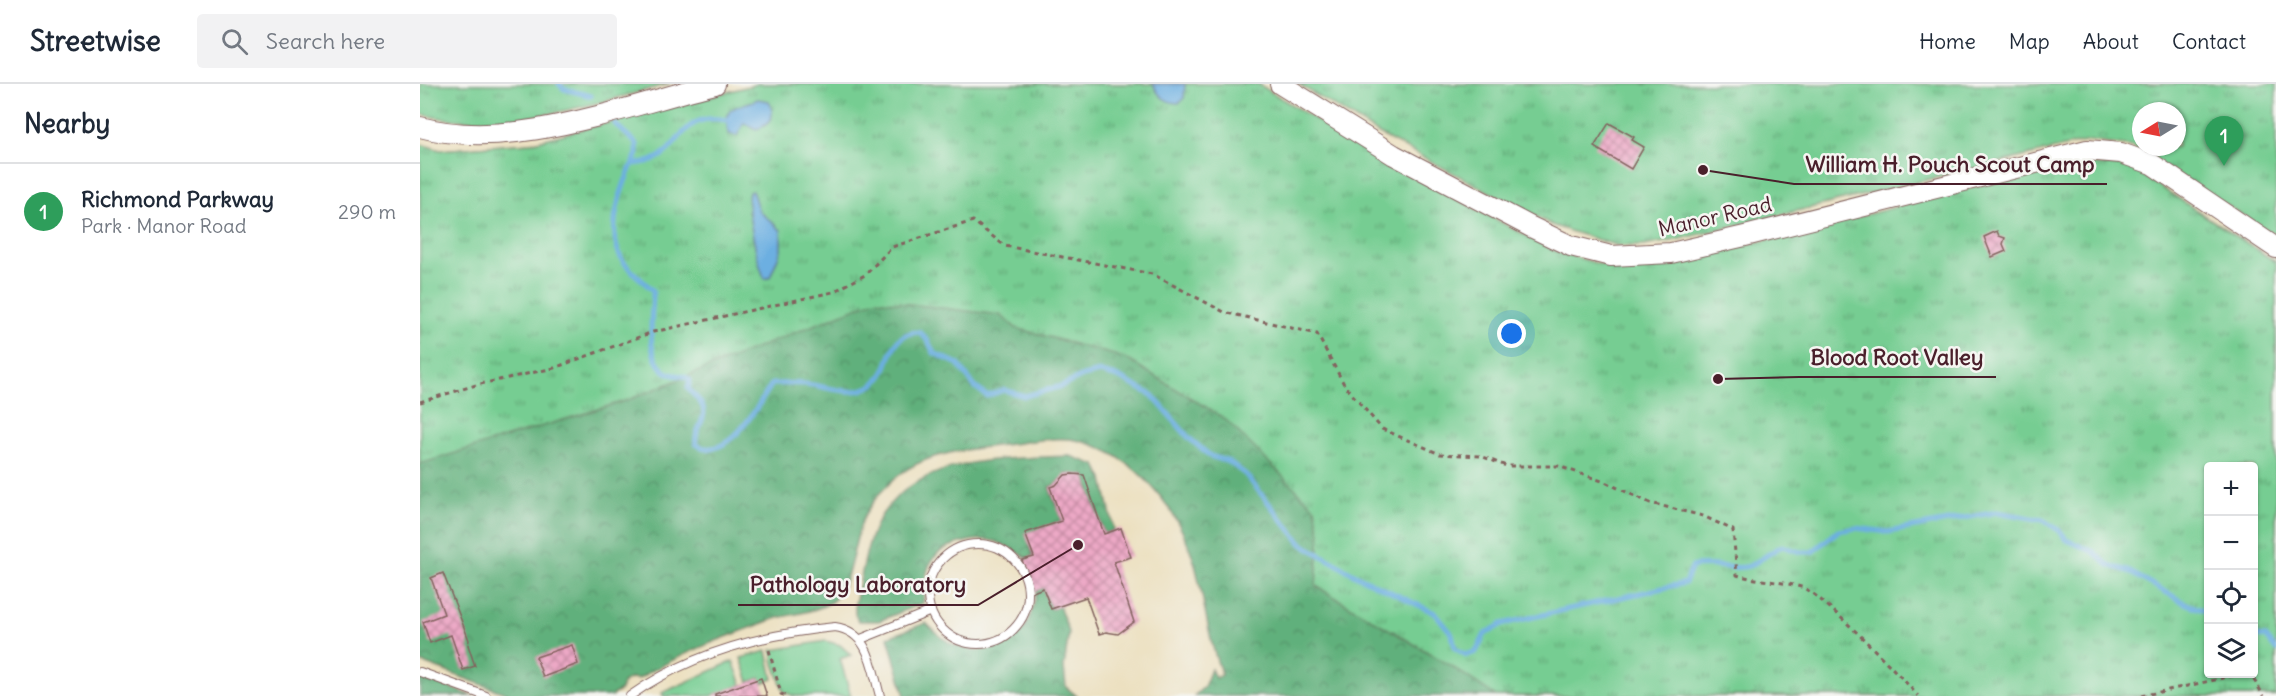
<!DOCTYPE html>
<html lang="en">
<head>
<meta charset="utf-8">
<style>
  :root { --surface:#fff; --page:#f2f2f3; --text:#1f2937; --muted:#747a83; --line:#e0e1e3; --accent:#2563eb }
  body { margin:0; font-family:Delius,sans-serif; background:var(--page); color:var(--text) }
  .controls { position:absolute; right:18px; bottom:18px; display:grid; overflow:hidden; border-radius:6px; box-shadow:0 2px 4px #0004 }
  .controls button { width:54px; height:54px; display:grid; place-items:center; padding:0; border:0; border-bottom:2px solid var(--line); background:var(--surface); color:var(--text); font:30px sans-serif }
  .compass { position:absolute; left:1712px; top:18px; width:54px; height:54px; border-radius:50%; background:var(--surface); box-shadow:0 2px 4px #0004; rotate:260deg }
  .you { position:absolute; left:1092px; top:250px; width:21px; height:21px; margin:-15px; border:4px solid #fff; border-radius:50%; background:#1a73e8; box-shadow:0 0 0 9px #1a73e833 }
  .badge { display:grid; place-items:center; width:39px; height:39px; border-radius:50%; background:var(--accent); color:#fff; font-size:20px; font-weight:700 }
  .pin { position:absolute; translate:-50% -50px; filter:drop-shadow(0 2px 3px #0008) }
  .pin::after { content:''; position:absolute; top:32px; width:21px; height:18px; background:inherit; clip-path:polygon(0 0,100% 0,50% 100%) }
  .list { margin:0; padding:0; list-style:none }
  h2 { display:flex; justify-content:space-between; align-items:center; height:78px; margin:0; padding:0 24px; font-size:26px }
  h2 small { font-size:20px; font-weight:400; color:var(--muted) }
  .list li { display:grid; grid-template-columns:39px 1fr auto; gap:18px; align-items:center; box-sizing:border-box; height:96px; padding:0 24px; border-top:2px solid var(--line) }
  .list b { display:block; font-size:22px; white-space:nowrap }
  .list p { margin:0; font-size:20px; white-space:nowrap; color:var(--muted) }
  .list em { font-size:20px; font-style:normal; color:var(--muted) }
  .icon { flex:none; width:33px; height:33px; fill:none; stroke:currentColor; stroke-width:2; stroke-linecap:round; stroke-linejoin:round }
  .map { position:relative; flex:none; width:1856px; height:612px; overflow:hidden }
  header { display:flex; align-items:center; gap:36px; box-sizing:border-box; height:84px; padding:0 30px; background:var(--surface); border-bottom:2px solid var(--line) }
  header strong { font-size:28px }
  nav { display:flex; gap:33px; margin-inline-start:auto; font-size:21px }
  .search { width:420px; height:54px; background:var(--page); display:flex; align-items:center; gap:15px; box-sizing:border-box; padding:0 21px; border-radius:6px; color:var(--muted); font-size:22px }
  main { display:flex }
  aside { flex:1; background:var(--surface) }
  .map>svg:first-child { display:block }
</style>
</head>
<body>
<header>
<strong>Streetwise</strong>
<div class="search"><svg class="icon" aria-label="search" viewBox="0 0 24 24"><circle cx="10" cy="10" r="6"/><path d="M15 15l6 6"/></svg>Search here</div>
<nav><a>Home</a><a>Map</a><a>About</a><a>Contact</a></nav>
</header>
<main>
<aside>
<h2>Nearby<small></small></h2>
<ul class="list">
<li><span class="badge" style="background:#2e9e5b">1</span><div><b>Richmond Parkway</b><p>Park · Manor Road</p></div><em>290 m</em></li>
</ul>
</aside>
<div class="map">
<svg width="1856" height="612" viewBox="0 0 1856 612">
  <defs>
    <pattern id="forest-crowns" width="20" height="18" patternUnits="userSpaceOnUse" patternTransform="scale(1.5)"><rect width="20" height="18" fill="#60b07c"/><path d="M2 6a3 3 0 1 1 6 0M12 15a3 3 0 1 1 6 0" fill="none" stroke="#518f66"/></pattern>
    <pattern id="park-tufts" width="24" height="20" patternUnits="userSpaceOnUse" patternTransform="scale(1.5)"><rect width="24" height="20" fill="#76cd92"/><path d="M3 7l-1-3M5 7V3M7 7l1-3M15 17l-1-3M17 17v-4M19 17l1-3" fill="none" stroke="#63a677"/></pattern>
    <pattern id="building-cross-hatch" width="8" height="8" patternUnits="userSpaceOnUse" patternTransform="scale(1.5)"><rect width="8" height="8" fill="#eda9c6"/><path d="M0 0l8 8M0 8l8-8" fill="none" stroke="#c289a1"/></pattern>
  </defs>
  <rect width="100%" height="100%" fill="#f6f6f2"/>
  <filter id="ink" filterUnits="userSpaceOnUse"><feTurbulence type="fractalNoise" baseFrequency=".0167" numOctaves="2"/><feDisplacementMap in="SourceGraphic" scale="12" xChannelSelector="R" yChannelSelector="G"/><feConvolveMatrix kernelMatrix="1 2 1 2 8 2 1 2 1" color-interpolation-filters="sRGB"/></filter>
  <filter id="wash" filterUnits="userSpaceOnUse"><feTurbulence type="fractalNoise" baseFrequency=".008" numOctaves="4" result="noise"/><feDisplacementMap in="SourceGraphic" scale="24" xChannelSelector="R" yChannelSelector="G"/><feGaussianBlur stdDeviation="1.35" result="paint"/><feColorMatrix in="noise" values="0 0 0 0 0 0 0 0 0 0 0 0 0 0 0 0 0 1.4 0 .05"/><feComposite in="paint" operator="in"/></filter>
  <g filter="url(#wash)">
    <rect width="100%" height="100%" fill="#ece0c0"/>
    <g fill="#76cd92" stroke="#60765e" stroke-width="1.5">
      <path d="M406,557L420,561L431,571L420,575L431,612H374L364,608L354,580L352,566Z"/>
      <path d="M347,567L353,595L342,599L340,594L329,598L321,574Z"/>
      <path d="M313,577L322,601L291,612H243L242,609Z"/>
    </g>
    <g fill="url(#forest-crowns)" stroke="#556854" stroke-width="1.5" fill-rule="evenodd">
      <path d="M338,0H838L945,66L1135,167L1179,180L1227,181L1710,83L1856,178V612H774L784,603L791,585L795,594L802,591C788,556 785,518 775,481C760,427 717,371 660,357C637,351 607,359 583,361C541,366 498,369 467,402C458,410 448,424 443,435C433,457 431,505 411,518C396,528 372,530 355,535C307,552 261,569 218,595L211,594L203,599L201,606L191,612H93L0,578V60L20,66L110,59ZM1788,382H1834V590H1788Z"/>
      <path d="M650,372L676,381L683,395L694,446L684,450L665,391L646,390L637,400L629,403L642,437L606,449L613,472L607,474C581,458 569,450 537,460C529,462 519,467 514,474C504,486 505,505 503,519L459,537H438L435,530V519C442,494 445,462 457,439C493,371 583,375 650,372Z"/>
      <path d="M623,504L631,525L639,522L649,548L644,583L646,603L657,612H485L468,553L506,539C512,545 519,552 527,557C549,572 587,568 603,546C611,535 614,519 617,506Z"/>
      <path d="M0,593L53,612H0Z"/>
    </g>
    <g fill="url(#park-tufts)" stroke="#60765e" stroke-width="1.5" fill-rule="evenodd">
      <path d="M0,0H250C169,20 84,51 0,30Z"/>
      <path d="M338,0H838L945,66L1135,167L1179,180L1227,181L1357,154L1648,78L1710,83L1856,178V612H1076L1031,582L896,502L900,449L895,424L804,334L705,274L596,244L580,231L456,216L208,316L0,380V60L20,66L110,59ZM1788,382H1834V590H1788Z"/>
      <path d="M878,0H1856V152L1712,63L1669,57L1256,156L1223,162H1198L1134,142L959,50ZM1721,27H1757V63H1721Z"/>
    </g>
    <g fill="#6cafe1" stroke="#5b6786" stroke-width="1.5">
      <path d="M733,0H765L764,14L759,19C746,19 738,12 733,0Z"/>
      <path d="M338,15L349,17C356,32 351,41 336,45L324,39L317,52L309,50C300,20 318,24 338,15Z"/>
      <path d="M332,107C340,126 333,124 350,136C355,139 355,143 361,146V166L350,193L345,195C338,182 325,123 329,108Z"/>
    </g>
    <g fill="none" stroke-linecap="round" stroke-linejoin="round">
      <g stroke="#6cafe1" stroke-width="5">
        <path d="M139,0L144,5L171,12"/>
        <path d="M195,40L217,60V70C203,99 183,146 203,177C211,188 224,197 233,207C233,229 223,275 248,289C255,293 263,289 270,296L268,304C272,310 279,315 282,321C289,334 273,346 276,360C307,381 338,321 352,300C363,300 374,299 385,300C407,302 433,315 454,300C475,284 465,248 500,248L508,257L514,269L538,280L555,303L567,312L584,306L605,312L642,302L663,292L680,288L698,293L732,311L769,354L790,372L809,378L825,390L882,460L939,493L1015,529L1032,550L1035,564L1046,571L1056,568L1065,550L1082,540L1265,499L1272,483C1289,478 1314,487 1329,482C1334,480 1354,466 1362,462L1380,468H1392L1418,447L1436,444L1468,448L1577,428L1623,436L1640,447L1647,456L1674,468L1688,481L1708,487L1767,520L1788,528"/>
        <path d="M213,80C218,79 226,79 231,77C262,66 260,27 306,36"/>
        <path d="M1834,552L1846,553L1856,566"/>
      </g>
    </g>
    <g id="blocks">
      <g fill="url(#building-cross-hatch)">
        <path d="M1189,39L1214,53L1212,56L1224,63L1211,85L1174,63Z"/>
        <path d="M1577,147L1579,152L1585,154L1583,160L1586,167L1572,173L1564,153Z"/>
        <path d="M652,390L664,391L684,450L701,444L711,473L694,478L714,538L698,550L686,548L679,550L666,513L631,525L623,504L613,508L602,476L614,473L605,449L642,437L630,403L636,401L645,391Z"/>
        <path d="M23,489L49,556L48,561L55,582L43,586L31,551L10,559L3,538L24,530L11,494Z"/>
        <path d="M152,561L158,580L123,593L116,573Z"/>
        <path d="M341,594L347,612H295V610Z"/>
      </g>
    </g>
  </g>
  <g filter="url(#ink)">
    <use href="#blocks" fill-opacity="0" stroke="#83635f" stroke-width="1.5"/>
    <g fill="none" stroke-linecap="round" stroke-linejoin="round">
      <defs>
        <g id="service">
          <circle cx="558" cy="510" r="50"/>
          <path d="M441,555L511,527"/>
          <path d="M0,588L66,612"/>
          <path d="M210,612C270,569 343,550 415,543C450,548 452,584 460,612"/>
        </g>
        <g id="tertiary">
          <path d="M860,0L974,71L1111,143L1151,162L1191,172L1251,169L1325,152L1667,66L1701,69L1732,80L1856,164"/>
          <path d="M0,43C92,68 205,22 295,0"/>
        </g>
      </defs>
      <use href="#service" stroke="#83635f" stroke-width="10"/>
      <use href="#tertiary" stroke="#83635f" stroke-width="22"/>
      <g stroke="#83635f" stroke-width="3" stroke-dasharray="4.5 4.5" stroke-linecap="butt">
        <path d="M0,318L56,301L134,284L233,248L413,208L445,191L472,163L553,137L585,162L732,190L804,228L897,250L925,302L962,345L1020,370L1061,372L1086,382H1138L1185,398L1230,419L1283,432L1313,446L1317,491C1338,497 1360,497 1381,503C1400,508 1482,593 1498,612"/>
        <path d="M349,566L361,610L367,612"/>
        <path d="M1721,612L1822,590L1832,593L1844,612"/>
      </g>
      <use href="#service" stroke="#fff" stroke-width="8"/>
      <use href="#tertiary" stroke="#fff" stroke-width="20"/>
    </g>
  </g>
  <g text-anchor="middle" stroke-width="5" stroke-linejoin="round" paint-order="stroke">
    <g font-size="21" fill="#4a1f2b" stroke="#f6f6f2">
      <text transform="translate(1295 133) rotate(-13)" y="7">Manor Road</text>
    </g>
  </g>
  <path fill="none" stroke="#4a1f2b" stroke-width="2" d="M1283 86L1374 100H1687M1298 295L1379 293H1576M658 461L558 521H318"/>
  <g fill="#4a1f2b" stroke="#f6f6f2" stroke-width="2">
    <circle cx="1283" cy="86" r="6"/>
    <circle cx="1298" cy="295" r="6"/>
    <circle cx="658" cy="461" r="6"/>
  </g>
  <g font-size="22" text-anchor="middle" font-weight="bold" fill="#4a1f2b" stroke="#f6f6f2" stroke-width="5" stroke-linejoin="round" paint-order="stroke">
    <text x="1530" y="88">William H. Pouch Scout Camp</text>
    <text x="1477" y="281">Blood Root Valley</text>
    <text x="438" y="508">Pathology Laboratory</text>
  </g>
</svg>
<div class="controls">
<button>+</button>
<button>−</button>
<button><svg class="icon" aria-label="locate" viewBox="0 0 24 24"><circle cx="12" cy="12" r="6"/><path d="M12 2v4M12 18v4M2 12h4M18 12h4"/></svg></button>
<button><svg class="icon" aria-label="layers" viewBox="0 0 24 24"><path d="M12 4l9 5-9 5-9-5zM3 14l9 5 9-5"/></svg></button>
</div>
<svg class="compass" viewBox="-18 -18 36 36"><path d="M0-13l5 13h-10z" fill="#e53935"/><path d="M0 13l5-13h-10z" fill="#747a83"/></svg>
<div class="you"></div>
<div class="pin badge" style="left:1804px;top:82px;background:#2e9e5b">1</div>
</div>
</main>
</body>
</html>
